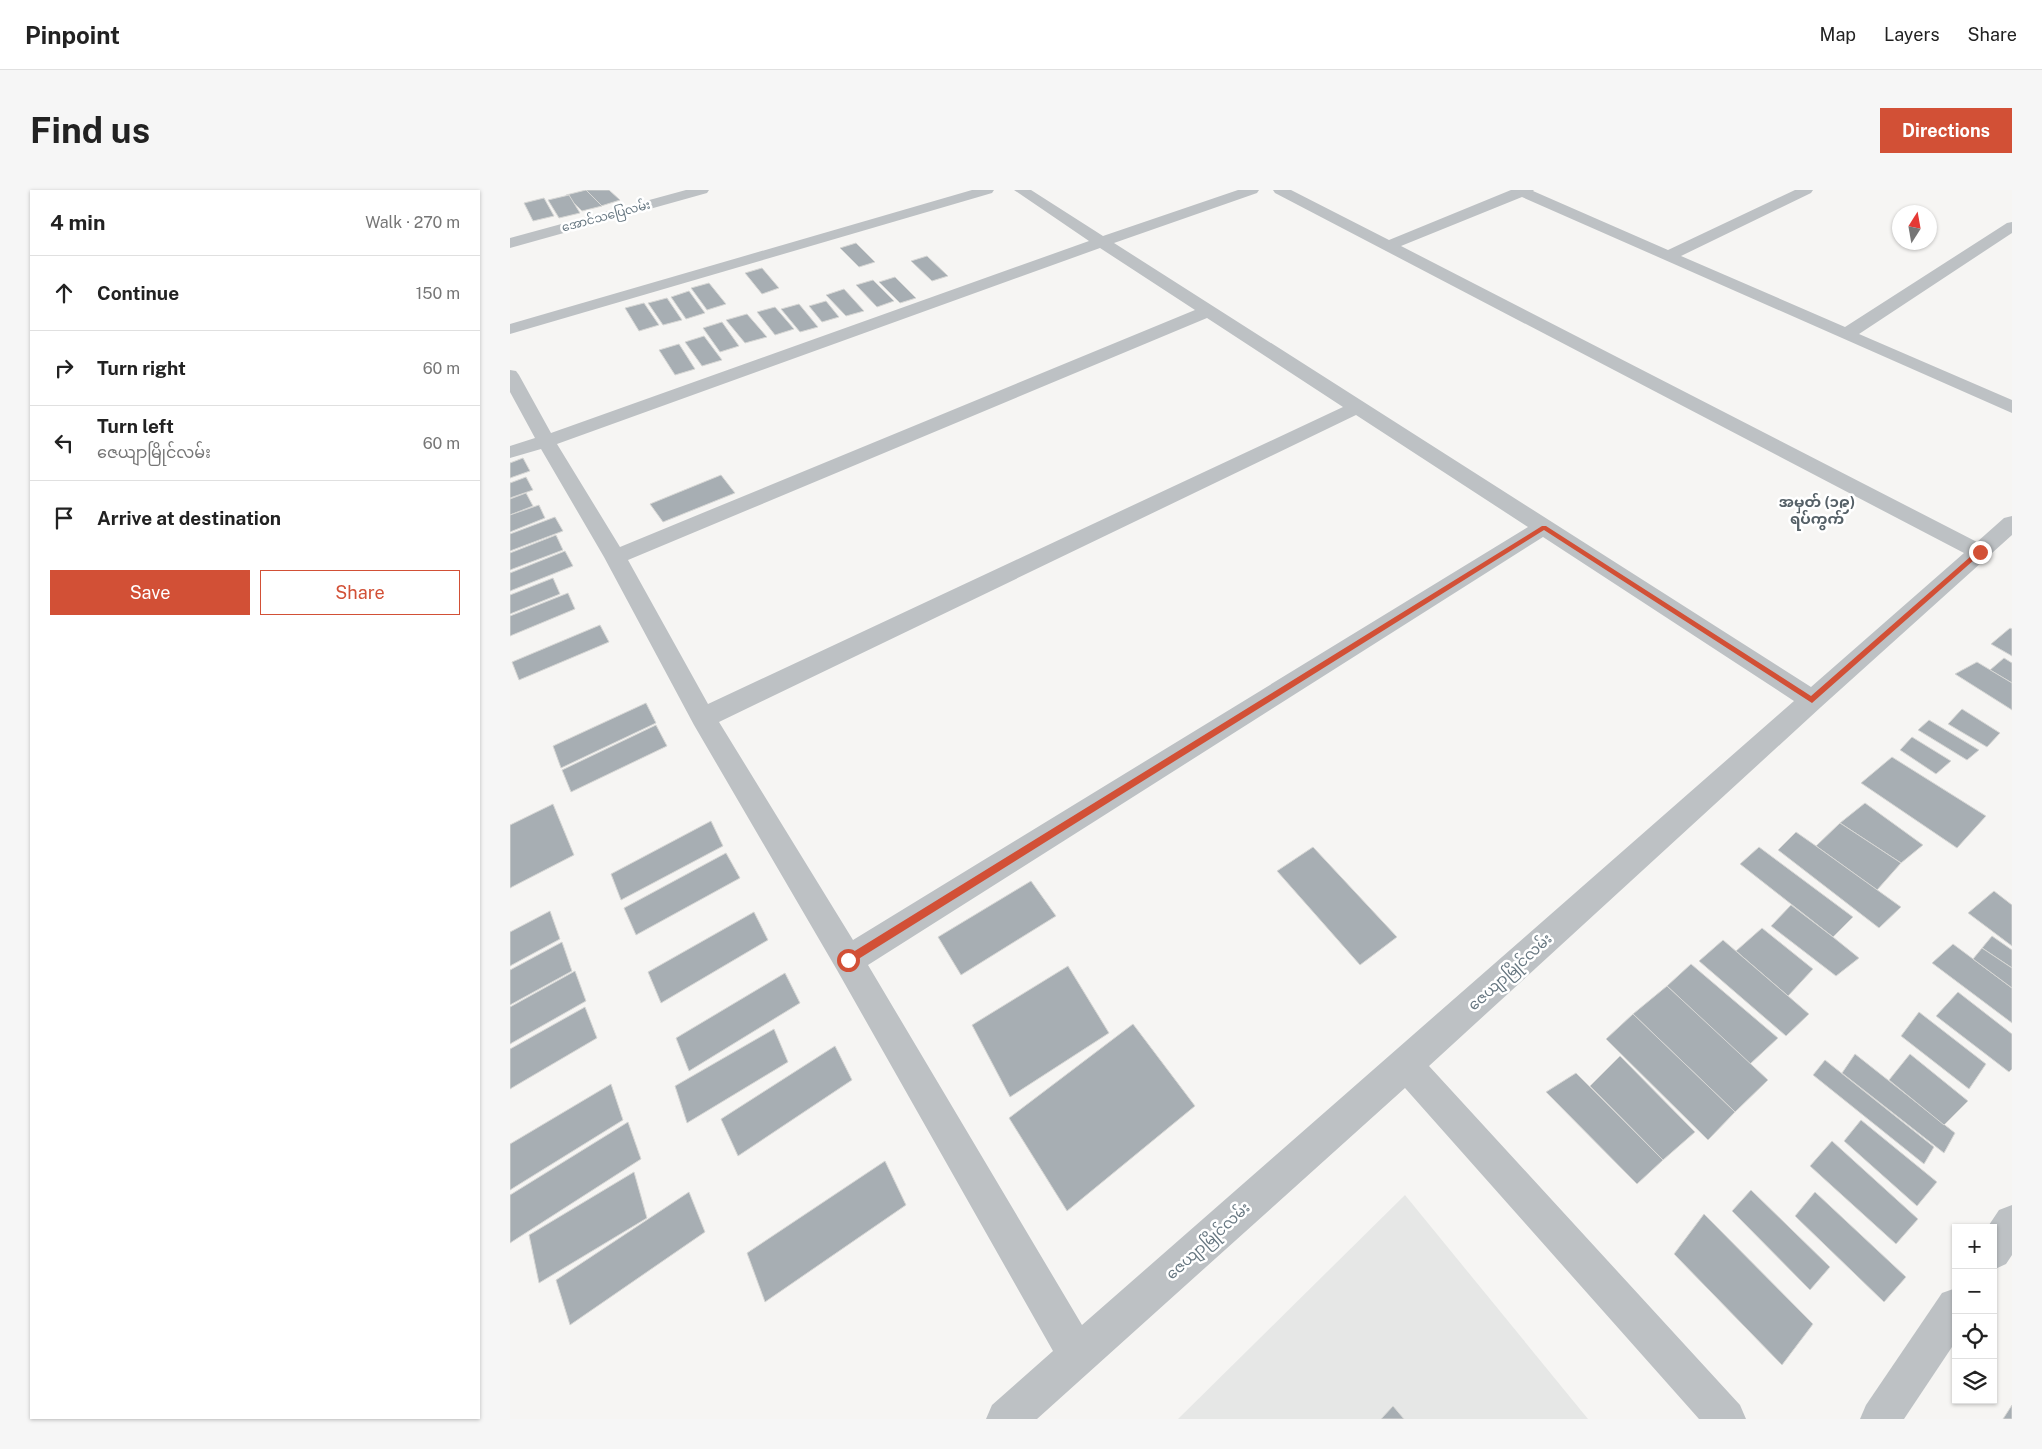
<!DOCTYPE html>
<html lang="en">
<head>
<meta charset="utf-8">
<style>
  :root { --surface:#fff; --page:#f6f6f6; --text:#222; --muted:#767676; --line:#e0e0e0; --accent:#d25036 }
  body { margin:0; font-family:"Public Sans","Noto Sans Myanmar",sans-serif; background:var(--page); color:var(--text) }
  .controls { position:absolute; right:15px; bottom:15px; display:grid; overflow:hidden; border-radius:0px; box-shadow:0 1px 4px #0004 }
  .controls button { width:45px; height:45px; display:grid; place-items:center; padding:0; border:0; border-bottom:1px solid var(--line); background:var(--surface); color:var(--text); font:25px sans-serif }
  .compass { position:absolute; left:1382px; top:15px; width:45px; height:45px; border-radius:50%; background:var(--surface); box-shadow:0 1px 4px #0004; rotate:11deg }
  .stop { position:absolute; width:15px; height:15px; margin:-11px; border:4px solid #d25036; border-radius:50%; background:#fff }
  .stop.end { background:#d25036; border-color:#fff; box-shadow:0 1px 5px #0008 }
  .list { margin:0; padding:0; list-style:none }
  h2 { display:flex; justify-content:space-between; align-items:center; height:65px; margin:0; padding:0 20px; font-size:21px }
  h2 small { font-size:16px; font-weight:400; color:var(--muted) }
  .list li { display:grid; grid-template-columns:32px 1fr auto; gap:15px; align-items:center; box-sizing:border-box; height:75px; padding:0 20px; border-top:1px solid var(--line) }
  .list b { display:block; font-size:19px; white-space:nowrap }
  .list p { margin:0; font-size:16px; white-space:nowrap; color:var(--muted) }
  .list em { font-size:16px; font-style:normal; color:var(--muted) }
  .actions { display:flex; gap:10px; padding:15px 20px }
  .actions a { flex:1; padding:11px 0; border:1px solid var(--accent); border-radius:0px; text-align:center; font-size:18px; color:var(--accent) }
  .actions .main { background:var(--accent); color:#fff }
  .icon { flex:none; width:28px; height:28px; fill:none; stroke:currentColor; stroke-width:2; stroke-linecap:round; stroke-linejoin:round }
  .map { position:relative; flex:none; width:1502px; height:1229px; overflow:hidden; border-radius:0px }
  header { display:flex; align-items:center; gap:30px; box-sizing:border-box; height:70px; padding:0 25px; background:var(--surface); border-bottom:1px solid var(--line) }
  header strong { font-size:24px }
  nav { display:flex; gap:28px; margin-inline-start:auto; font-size:18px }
  .intro { display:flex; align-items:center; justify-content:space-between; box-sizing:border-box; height:120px; padding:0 30px }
  h1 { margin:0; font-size:35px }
  .button { padding:12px 22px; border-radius:0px; background:var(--accent); color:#fff; font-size:18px; font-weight:700 }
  main { display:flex; gap:30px; padding:0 30px }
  aside { flex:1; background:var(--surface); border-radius:0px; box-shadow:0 1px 4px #0004 }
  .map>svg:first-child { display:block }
</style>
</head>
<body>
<header>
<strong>Pinpoint</strong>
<nav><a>Map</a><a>Layers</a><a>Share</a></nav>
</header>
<div class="intro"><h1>Find us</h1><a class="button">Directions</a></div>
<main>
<aside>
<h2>4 min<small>Walk · 270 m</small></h2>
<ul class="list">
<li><svg class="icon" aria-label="ahead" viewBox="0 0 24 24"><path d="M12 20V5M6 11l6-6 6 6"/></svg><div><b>Continue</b></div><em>150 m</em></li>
<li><svg class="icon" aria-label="right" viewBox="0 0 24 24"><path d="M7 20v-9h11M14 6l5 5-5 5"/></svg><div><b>Turn right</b></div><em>60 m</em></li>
<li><svg class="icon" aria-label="left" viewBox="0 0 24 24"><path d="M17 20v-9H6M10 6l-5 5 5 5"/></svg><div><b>Turn left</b><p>ဇေယျာမြိုင်လမ်း</p></div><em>60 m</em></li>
<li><svg class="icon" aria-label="arrive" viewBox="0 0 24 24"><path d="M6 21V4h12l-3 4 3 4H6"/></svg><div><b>Arrive at destination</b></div></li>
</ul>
<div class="actions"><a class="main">Save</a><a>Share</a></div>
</aside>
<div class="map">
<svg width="1502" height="1229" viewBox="0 0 1502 1229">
  <rect width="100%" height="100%" fill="#f6f5f3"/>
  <path fill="#e6e7e6" d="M895,1005L1078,1229H668Z"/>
  <g fill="#a7aeb3" stroke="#d7d7d5">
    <path d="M75,0H99L110,10L91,16Z"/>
    <path d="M76,0L92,16L72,21L56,5Z"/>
    <path d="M59,5L70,23L49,28L38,10Z"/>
    <path d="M34,8L44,26L23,31L14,13Z"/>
    <path d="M346,53L365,72L349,77L330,58Z"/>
    <path d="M417,66L438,86L422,91L401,71Z"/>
    <path d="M252,78L269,98L252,104L235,83Z"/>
    <path d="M385,87L406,108L390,113L369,92Z"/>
    <path d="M363,90L384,111L367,117L346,95Z"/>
    <path d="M199,93L216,114L197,120L181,98Z"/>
    <path d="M334,99L354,121L336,126L316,105Z"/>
    <path d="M179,101L195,123L176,129L161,107Z"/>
    <path d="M157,108L172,130L153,135L138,113Z"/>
    <path d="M316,111L329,127L312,132L299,116Z"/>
    <path d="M134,113L149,135L129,141L115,118Z"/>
    <path d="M289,114L308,137L290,142L271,119Z"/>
    <path d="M265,117L284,139L265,145L247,122Z"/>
    <path d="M237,124L257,147L235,153L216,130Z"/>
    <path d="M212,132L229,156L210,162L193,138Z"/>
    <path d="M194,146L212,170L192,176L175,152Z"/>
    <path d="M169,154L185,179L165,185L149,160Z"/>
    <path d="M13,268L20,281L0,288V273Z"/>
    <path d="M211,285L225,303L153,332L140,314Z"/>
    <path d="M16,287L23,300L0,308V293Z"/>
    <path d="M16,303L23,316L0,325V309Z"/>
    <path d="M29,315L35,328L0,342V325Z"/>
    <path d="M45,327L53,341L0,361V344Z"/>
    <path d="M46,345L53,360L0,380V363Z"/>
    <path d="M55,361L63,376L0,401V383Z"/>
    <path d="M43,388L50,404L0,424V405Z"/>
    <path d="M58,403L65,419L0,446V426Z"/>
    <path d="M90,435L99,452L9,490L2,472Z"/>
    <path d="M1500,438L1502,439V466L1481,454Z"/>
    <path d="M1494,468L1502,473V493L1480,480Z"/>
    <path d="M1467,472L1502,493V520L1445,484Z"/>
    <path d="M136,513L146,533L51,578L43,556Z"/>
    <path d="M1452,519L1490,543L1477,557L1438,534Z"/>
    <path d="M1419,530L1469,560L1457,570L1408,540Z"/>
    <path d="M146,535L157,556L61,602L52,580Z"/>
    <path d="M1402,547L1441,571L1426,584L1390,560Z"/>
    <path d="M1382,567L1476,626L1447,658L1351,593Z"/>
    <path d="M1355,613L1413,655L1391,673L1330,633Z"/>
    <path d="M43,614L64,665L0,698V635Z"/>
    <path d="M201,631L213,656L111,710L101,684Z"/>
    <path d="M1330,633L1391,673L1367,700L1306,656Z"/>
    <path d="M1286,642L1306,656L1391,717L1369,738L1268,660Z"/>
    <path d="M803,657L887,747L850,775L767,681Z"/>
    <path d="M1249,657L1343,727L1323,747L1230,674Z"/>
    <path d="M216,663L230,688L126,745L114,718Z"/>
    <path d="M521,691L546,726L451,785L428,747Z"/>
    <path d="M1484,701L1502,715V756L1458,723Z"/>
    <path d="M1281,715L1323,747L1349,768L1326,786L1261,736Z"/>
    <path d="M40,721L50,749L0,776V742Z"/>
    <path d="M244,722L258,750L151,813L138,782Z"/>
    <path d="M1252,738L1303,779L1278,806L1226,761Z"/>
    <path d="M1482,746L1502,760V778L1472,758Z"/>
    <path d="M1213,750L1299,824L1276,846L1189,771Z"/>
    <path d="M52,752L62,781L0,815V780Z"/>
    <path d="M1443,754L1502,798V833L1422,773Z"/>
    <path d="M1472,758L1502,778V798L1463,769Z"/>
    <path d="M1181,774L1268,848L1240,874L1157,796Z"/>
    <path d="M558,776L599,843L500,907L462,835Z"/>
    <path d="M65,781L76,811L0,854V817Z"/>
    <path d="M275,783L290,813L179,881L166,848Z"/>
    <path d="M1157,796L1258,890L1225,922L1123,824Z"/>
    <path d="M1448,802L1502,844V879L1499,882L1426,826Z"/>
    <path d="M75,817L87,848L0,899V859Z"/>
    <path d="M1409,822L1476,874L1459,899L1391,846Z"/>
    <path d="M1123,824L1225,922L1198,950L1096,849Z"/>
    <path d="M623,834L685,916L557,1021L499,928Z"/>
    <path d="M264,839L278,872L177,933L165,896Z"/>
    <path d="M325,856L342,890L228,966L211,929Z"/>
    <path d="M1345,864L1445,943L1434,963L1332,883Z"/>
    <path d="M1400,864L1458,911L1434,935L1379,890Z"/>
    <path d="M1110,866L1185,942L1153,970L1080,896Z"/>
    <path d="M1315,870L1424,957L1414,974L1303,885Z"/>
    <path d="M1066,883L1153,970L1127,994L1036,902Z"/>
    <path d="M101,894L113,930L0,1000V954Z"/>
    <path d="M1351,930L1427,992L1407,1016L1334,951Z"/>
    <path d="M118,932L131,969L0,1053V1005Z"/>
    <path d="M1322,951L1408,1029L1386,1054L1300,976Z"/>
    <path d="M375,971L396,1015L255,1112L237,1063Z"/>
    <path d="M124,982L137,1028L29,1093L19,1045Z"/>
    <path d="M1241,1000L1320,1077L1300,1100L1222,1021Z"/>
    <path d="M179,1002L195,1042L60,1135L46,1090Z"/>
    <path d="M1305,1002L1396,1087L1374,1112L1285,1026Z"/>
    <path d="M1194,1024L1303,1134L1272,1175L1164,1064Z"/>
    <path d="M1502,1215V1229H1493Z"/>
    <path d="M883,1216L894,1229H871Z"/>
  </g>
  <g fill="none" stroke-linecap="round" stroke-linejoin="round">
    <g fill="#bdc1c4" fill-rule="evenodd">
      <path d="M176,0H199L197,3L0,58V48Z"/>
      <path d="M462,0H484L482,3L0,144V134Z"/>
      <path d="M504,0H521L593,46L728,0H749L747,3L604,53L1301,497L1454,363L765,3L763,0H781L879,50L1001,0H1024L1023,1L1158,60L1285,0H1303L1301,3L1171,66L1335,137L1497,33L1502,32V43L1349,144L1502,210V223L1012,7L891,56L1467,352L1494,328L1502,326V345L1311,517L919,876L1230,1215L1236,1229H1189L895,898L527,1229H476L482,1215L543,1161L327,780L184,535L94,367L31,259L0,268V256L25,248L0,202V180L6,181L9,185L41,243L579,51ZM590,58L685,120L110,357L47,254ZM697,128L833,217L198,514L118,370ZM846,225L1018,337L343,750L209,532ZM1033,347L1284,511L572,1135L358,775Z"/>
      <path d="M1502,1015V1065L1496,1074L1483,1080V1038H1477L1489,1020Z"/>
      <path d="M1446,1098V1151L1394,1229H1350L1356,1215L1432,1103Z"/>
    </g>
  </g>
  <path fill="#d25036" d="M1032,336H1036L1301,506L1468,360L1473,362L1302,513L1034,340L342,773H335V767Z"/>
  <g text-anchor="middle" stroke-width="5" stroke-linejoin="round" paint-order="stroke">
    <g font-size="12" fill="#677781" stroke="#fff">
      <text transform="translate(96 26) rotate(-15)" y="4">အောင်သပြေလမ်း</text>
    </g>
    <g font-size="15" font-weight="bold" fill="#556067" stroke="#fff">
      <text x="1307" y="317">အမှတ် (၁၉)<tspan x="1307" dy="17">ရပ်ကွက်</tspan></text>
    </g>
    <g font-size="15" fill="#677781" stroke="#fff">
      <text transform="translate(1000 782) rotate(-42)" y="5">ဇေယျာမြိုင်လမ်း</text>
      <text transform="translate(698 1051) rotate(-42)" y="5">ဇေယျာမြိုင်လမ်း</text>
    </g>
  </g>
</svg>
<div class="controls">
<button>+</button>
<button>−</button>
<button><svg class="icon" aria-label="locate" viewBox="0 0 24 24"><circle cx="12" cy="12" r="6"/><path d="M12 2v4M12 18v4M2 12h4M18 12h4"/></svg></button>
<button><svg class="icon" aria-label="layers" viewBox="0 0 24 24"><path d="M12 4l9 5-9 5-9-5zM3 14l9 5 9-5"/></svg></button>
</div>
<svg class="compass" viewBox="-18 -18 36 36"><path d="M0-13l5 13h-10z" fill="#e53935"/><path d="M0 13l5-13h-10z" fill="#767676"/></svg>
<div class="stop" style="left:338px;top:770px"></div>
<div class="stop end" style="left:1470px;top:362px"></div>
</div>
</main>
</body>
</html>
